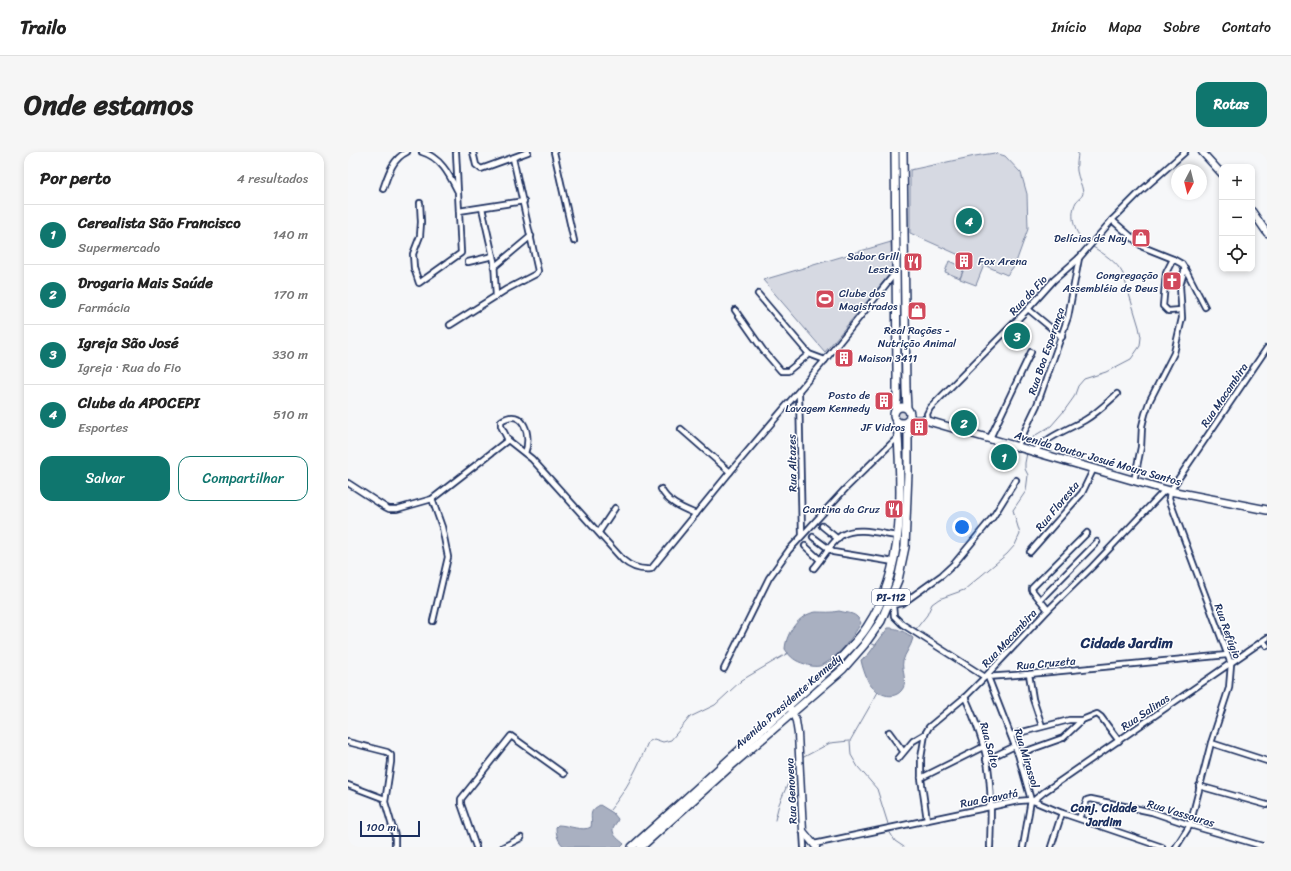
<!DOCTYPE html>
<html lang="pt">
<head>
<meta charset="utf-8">
<style>
  :root { --surface:#fff; --page:#f6f6f6; --text:#222; --muted:#767676; --line:#e0e0e0; --accent:#0f766e }
  body { margin:0; font-family:Sriracha,sans-serif; background:var(--page); color:var(--text) }
  .controls { position:absolute; right:12px; top:12px; display:grid; overflow:hidden; border-radius:8px; box-shadow:0 2px 6px #0003 }
  .controls button { width:36px; height:36px; display:grid; place-items:center; padding:0; border:0; border-bottom:1px solid var(--line); background:var(--surface); color:var(--text); font:20px sans-serif }
  .compass { position:absolute; left:823px; top:12px; width:36px; height:36px; border-radius:50%; background:var(--surface); box-shadow:0 2px 6px #0003; rotate:187deg }
  .scale { position:absolute; left:12px; bottom:10px; width:60px; box-sizing:border-box; padding-left:4px; border:2px solid #1b2f5e; border-top:0; font-size:11px; line-height:14px; white-space:nowrap; color:#1b2f5e; -webkit-text-stroke:3px #fff; paint-order:stroke }
  .you { position:absolute; left:614px; top:375px; width:14px; height:14px; margin:-10px; border:3px solid #fff; border-radius:50%; background:#1a73e8; box-shadow:0 0 0 6px #1a73e833 }
  .badge { display:grid; place-items:center; width:26px; height:26px; border-radius:50%; background:var(--accent); color:#fff; font-size:13px; font-weight:700 }
  .pin { position:absolute; translate:-50% -50%; border:2px solid #fff; box-shadow:0 1px 4px #0006 }
  .list { margin:0; padding:0; list-style:none }
  h2 { display:flex; justify-content:space-between; align-items:center; height:52px; margin:0; padding:0 16px; font-size:17px }
  h2 small { font-size:13px; font-weight:400; color:var(--muted) }
  .list li { display:grid; grid-template-columns:26px 1fr auto; gap:12px; align-items:center; box-sizing:border-box; height:60px; padding:0 16px; border-top:1px solid var(--line) }
  .list b { display:block; font-size:15px; white-space:nowrap }
  .list p { margin:0; font-size:13px; white-space:nowrap; color:var(--muted) }
  .list em { font-size:13px; font-style:normal; color:var(--muted) }
  .actions { display:flex; gap:8px; padding:12px 16px }
  .actions a { flex:1; padding:9px 0; border:1px solid var(--accent); border-radius:12px; text-align:center; font-size:14px; color:var(--accent) }
  .actions .main { background:var(--accent); color:#fff }
  .icon { flex:none; width:22px; height:22px; fill:none; stroke:currentColor; stroke-width:2; stroke-linecap:round; stroke-linejoin:round }
  .map { position:relative; flex:none; width:919px; height:695px; overflow:hidden; border-radius:12px }
  header { display:flex; align-items:center; gap:24px; box-sizing:border-box; height:56px; padding:0 20px; background:var(--surface); border-bottom:1px solid var(--line) }
  header strong { font-size:19px }
  nav { display:flex; gap:22px; margin-inline-start:auto; font-size:14px }
  .intro { display:flex; align-items:center; justify-content:space-between; box-sizing:border-box; height:96px; padding:0 24px }
  h1 { margin:0; font-size:28px }
  .button { padding:10px 18px; border-radius:12px; background:var(--accent); color:#fff; font-size:14px; font-weight:700 }
  main { display:flex; gap:24px; padding:0 24px }
  aside { flex:1; background:var(--surface); border-radius:12px; box-shadow:0 2px 6px #0003 }
  .map>svg:first-child { display:block }
</style>
</head>
<body>
<header>
<strong>Trailo</strong>
<nav><a>Início</a><a>Mapa</a><a>Sobre</a><a>Contato</a></nav>
</header>
<div class="intro"><h1>Onde estamos</h1><a class="button">Rotas</a></div>
<main>
<aside>
<h2>Por perto<small>4 resultados</small></h2>
<ul class="list">
<li><span class="badge">1</span><div><b>Cerealista São Francisco</b><p>Supermercado</p></div><em>140 m</em></li>
<li><span class="badge">2</span><div><b>Drogaria Mais Saúde</b><p>Farmácia</p></div><em>170 m</em></li>
<li><span class="badge">3</span><div><b>Igreja São José</b><p>Igreja · Rua do Fio</p></div><em>330 m</em></li>
<li><span class="badge">4</span><div><b>Clube da APOCEPI</b><p>Esportes</p></div><em>510 m</em></li>
</ul>
<div class="actions"><a class="main">Salvar</a><a>Compartilhar</a></div>
</aside>
<div class="map">
<svg width="919" height="695" viewBox="0 0 919 695">
  <rect width="100%" height="100%" fill="#f6f7f9"/>
  <filter id="ink" filterUnits="userSpaceOnUse"><feTurbulence type="fractalNoise" baseFrequency=".025" numOctaves="2"/><feDisplacementMap in="SourceGraphic" scale="8" xChannelSelector="R" yChannelSelector="G"/><feConvolveMatrix kernelMatrix="1 2 1 2 8 2 1 2 1" color-interpolation-filters="sRGB"/></filter>
  <g filter="url(#ink)">
    <g fill="#d6d9e2" stroke="#7884a0">
      <path d="M647,1L657,4L673,21L679,42L680,77L667,113L659,123L636,113L628,133L612,127L620,107L562,81V18L627,4Z"/>
      <path d="M543,90L545,118L477,200L415,128Z"/>
      <path d="M601,109L616,116L612,126L597,120Z"/>
      <circle cx="554" cy="263" r="6"/>
    </g>
    <g fill="#a9b0c1" stroke="#707c99">
      <path d="M491,459C502,462 508,460 513,471C505,485 488,508 472,514C467,515 461,514 457,512C447,509 443,506 437,497C438,481 451,462 468,460C476,460 483,461 491,459Z"/>
      <path d="M540,476C548,475 559,481 565,486C563,495 557,501 555,509C553,519 561,531 553,539C543,550 525,540 520,529C517,523 514,514 513,508L520,503Z"/>
      <path d="M252,653L265,661L270,667C269,671 266,673 265,676C264,684 272,688 276,692L273,695H217C210,690 208,683 208,675L210,673C220,673 235,680 243,675C245,663 239,660 252,653Z"/>
    </g>
    <g fill="none" stroke-linecap="round" stroke-linejoin="round">
      <g stroke="#707c99" stroke-width="1">
        <path d="M730,0C730,6 728,13 729,19C730,26 734,33 735,40C735,45 731,46 728,50C721,63 726,83 739,91"/>
        <path d="M681,294L686,284L703,274L716,259L726,245L730,234L736,227L758,220L783,207L792,194L793,185L791,175L775,122C769,110 756,102 745,95"/>
        <path d="M568,477L579,463L584,452L591,447L616,438L659,402L667,393L672,382L665,358L678,339L680,323L677,317V311L679,301"/>
        <path d="M522,491L527,493"/>
        <path d="M530,540L502,589L503,603L510,615L529,637L540,672"/>
        <path d="M454,606L482,591L501,589"/>
        <path d="M262,658C279,637 290,615 300,590L306,587L315,590L323,588L342,565L367,553L394,528L440,501"/>
        <path d="M427,668L431,652L448,613"/>
        <path d="M541,679L547,689L556,695"/>
      </g>
      <defs>
        <g id="street">
          <path d="M74,0C92,5 101,22 109,38"/>
          <path d="M125,0L128,13L133,17L180,0"/>
          <path d="M206,0L226,89"/>
          <path d="M35,37C40,23 44,7 59,0"/>
          <path d="M72,51L73,70L72,84L65,102L66,116L71,131L113,101L108,0"/>
          <path d="M134,56L146,109L148,144"/>
          <path d="M111,59L176,49"/>
          <path d="M764,68L795,95L825,107L834,112L840,122L857,155"/>
          <path d="M825,107L818,121L815,154L820,159L833,158"/>
          <path d="M120,110L145,104"/>
          <path d="M146,115L183,84"/>
          <path d="M410,142L461,202L477,208"/>
          <path d="M680,157L714,185"/>
          <path d="M387,158L415,198L433,219H440L461,202"/>
          <path d="M102,173L159,137L188,122L190,119L165,6"/>
          <path d="M451,240L454,383"/>
          <path d="M580,269L579,262L582,256L680,157L706,128L731,106L764,68L793,39L837,0"/>
          <path d="M333,277L382,320"/>
          <path d="M642,286L683,200"/>
          <path d="M160,288L153,274V269C176,254 184,285 177,301"/>
          <path d="M669,295L689,253L720,165L731,106"/>
          <path d="M686,300C700,284 719,278 737,268C749,261 759,251 769,242"/>
          <path d="M786,329L793,295L794,274L797,262L802,248L826,201L834,166L832,134L837,116"/>
          <path d="M0,331L37,355L41,357H49L84,347L160,288L184,307L275,408C283,415 292,418 303,417L382,320L477,208L548,120"/>
          <path d="M313,337C320,351 334,356 348,362"/>
          <path d="M84,347L94,375L100,405L85,469"/>
          <path d="M474,374L490,387"/>
          <path d="M251,380L267,356"/>
          <path d="M465,385L485,400L546,410"/>
          <path d="M457,394L472,408"/>
          <path d="M682,400L734,341L745,318"/>
          <path d="M466,416C474,407 484,389 494,383C510,374 533,382 549,384"/>
          <path d="M692,448L749,390"/>
          <path d="M539,454L555,451L594,423L606,412L645,365L668,328"/>
          <path d="M545,454L546,464L554,472L637,525"/>
          <path d="M700,458L684,438V436L739,381"/>
          <path d="M915,489L919,494"/>
          <path d="M376,517L421,426L441,398L498,336L550,285"/>
          <path d="M681,522L685,547L694,574"/>
          <path d="M637,525L681,522L879,503"/>
          <path d="M640,525L670,602L683,648L675,695"/>
          <path d="M617,545C626,565 635,587 639,609C644,637 643,666 642,695"/>
          <path d="M541,580L555,599"/>
          <path d="M663,583L721,568H734"/>
          <path d="M0,590L39,600L43,603V610L37,650L47,684V695"/>
          <path d="M863,591L919,609"/>
          <path d="M670,602L715,586L734,568L749,562L753,565L771,589"/>
          <path d="M550,607L565,589L577,582"/>
          <path d="M638,608L667,594"/>
          <path d="M573,626L635,595"/>
          <path d="M0,633L37,647"/>
          <path d="M851,634L919,653"/>
          <path d="M685,649L696,640L919,486"/>
          <path d="M731,666L739,648L743,647L804,660L842,673L918,695"/>
          <path d="M579,668L573,626V606L577,582L581,575L617,545L637,525L700,458L744,415L817,338"/>
          <path d="M455,679L456,695"/>
          <path d="M466,692L670,649L683,648L714,661L814,695"/>
          <path d="M128,695L113,652V647L163,584L216,622"/>
          <path d="M155,695L173,686"/>
          <path d="M703,695L714,661"/>
          <path d="M828,695L842,673L863,591L881,536L883,512L823,352L821,346L822,339L919,196"/>
        </g>
        <g id="secondary">
          <path d="M854,0L874,22"/>
          <path d="M904,59L919,81"/>
          <path d="M443,557L448,569L450,582L455,679L468,695"/>
        </g>
        <g id="primary">
          <path d="M547,0L549,217V247L547,259"/>
          <path d="M555,0L558,237L559,256"/>
          <circle cx="554" cy="263" r="8"/>
          <path d="M561,268H577L822,339L919,358"/>
          <path d="M284,695L487,512C498,500 510,489 519,475C558,416 554,338 549,270"/>
          <path d="M293,695L384,613L495,517L516,493L533,469L550,428L557,395L560,320V270"/>
        </g>
      </defs>
      <use href="#street" stroke="#1b2f5e" stroke-width="8"/>
      <use href="#secondary" stroke="#1b2f5e" stroke-width="9"/>
      <use href="#primary" stroke="#1b2f5e" stroke-width="10"/>
      <use href="#street" stroke="#fff" stroke-width="4.5"/>
      <use href="#secondary" stroke="#fff" stroke-width="6"/>
      <use href="#primary" stroke="#fff" stroke-width="7"/>
    </g>
  </g>
  <defs>
    <symbol id="shop-square" viewBox="-11 -11 22 22"><rect x="-9" y="-9" width="18" height="18" rx="4" fill="#d1495b" stroke="#fff"/><path d="M-5-2.5h2.3a2.7 3.5 0 0 1 5.4 0H5L5.5 6h-11ZM-1.5-2.5h3a1.5 2.3 0 0 0-3 0Z" fill="#fff"/></symbol>
    <symbol id="building-square" viewBox="-11 -11 22 22"><rect x="-9" y="-9" width="18" height="18" rx="4" fill="#d1495b" stroke="#fff"/><path d="M-4-6H4V6H1V3H-1V6H-4ZM-2.5-4.3h1.7v1.8h-1.7ZM.8-4.3h1.7v1.8H.8ZM-2.5-1h1.7V.8h-1.7ZM.8-1h1.7V.8H.8Z" fill="#fff"/></symbol>
    <symbol id="restaurant-square" viewBox="-11 -11 22 22"><rect x="-9" y="-9" width="18" height="18" rx="4" fill="#d1495b" stroke="#fff"/><path d="M-5-6h1v4h1v-4h1v4h1v-4h1v5L-1.5 .5V6h-2V.5L-5-1ZM5-6V6H3V1.5H1.5Q1.5-4 5-6Z" fill="#fff"/></symbol>
    <symbol id="church-square" viewBox="-11 -11 22 22"><rect x="-9" y="-9" width="18" height="18" rx="4" fill="#d1495b" stroke="#fff"/><path d="M-1.2-6h2.4v3.5h3.3v2.4h-3.3V6h-2.4V-.1h-3.3v-2.4h3.3Z" fill="#fff"/></symbol>
    <symbol id="stadium-square" viewBox="-11 -11 22 22"><rect x="-9" y="-9" width="18" height="18" rx="4" fill="#d1495b" stroke="#fff"/><path d="M0-5a6.5 5 0 1 0 0 10a6.5 5 0 1 0 0-10ZM-3.5-1.8h7v3.6h-7Z" fill="#fff"/></symbol>
  </defs>
  <g fill-rule="evenodd">
    <use href="#shop-square" x="782" y="75" width="22" height="22"/>
    <use href="#building-square" x="605" y="98" width="22" height="22"/>
    <use href="#restaurant-square" x="554" y="99" width="22" height="22"/>
    <use href="#church-square" x="813" y="118" width="22" height="22"/>
    <use href="#stadium-square" x="466" y="136" width="22" height="22"/>
    <use href="#shop-square" x="558" y="148" width="22" height="22"/>
    <use href="#building-square" x="485" y="195" width="22" height="22"/>
    <use href="#building-square" x="525" y="238" width="22" height="22"/>
    <use href="#building-square" x="560" y="264" width="22" height="22"/>
    <use href="#restaurant-square" x="535" y="346" width="22" height="22"/>
  </g>
  <g text-anchor="middle" stroke-width="3" stroke-linejoin="round" paint-order="stroke">
    <rect fill="#fff" stroke="#5f6d8e" stroke-width="1" x="524" y="437" width="38" height="16" rx="3"/>
    <g font-size="10" font-weight="bold" fill="#1b2f5e">
      <text x="543" y="449">PI-112</text>
    </g>
    <g font-size="11" fill="#1b2f5e" stroke="#fff" text-anchor="end">
      <text x="779" y="90">Delícias de Nay</text>
      <text x="551" y="108">Sabor Grill<tspan x="551" dy="13">Lestes</tspan></text>
      <text x="630" y="113" text-anchor="start">Fox Arena</text>
      <text x="810" y="127">Congregação<tspan x="810" dy="13">Assembléia de Deus</tspan></text>
      <text x="491" y="145" text-anchor="start">Clube dos<tspan x="491" dy="13">Magistrados</tspan></text>
      <text x="569" y="182" text-anchor="middle">Real Rações -<tspan x="569" dy="13">Nutrição Animal</tspan></text>
      <text x="510" y="210" text-anchor="start">Maison 3411</text>
      <text x="522" y="247">Posto de<tspan x="522" dy="13">Lavagem Kennedy</tspan></text>
      <text x="557" y="279">JF Vidros</text>
      <text x="532" y="361">Cantina da Cruz</text>
    </g>
    <g font-size="11" fill="#1b2f5e" stroke="#fff">
      <text transform="translate(680 143) rotate(-47)" y="4">Rua do Fio</text>
      <text transform="translate(698 199) rotate(-71)" y="4">Rua Boa Esperança</text>
      <text transform="translate(876 243) rotate(-56)" y="4">Rua Macambira</text>
      <text transform="translate(750 306) rotate(16)" y="4">Avenida Doutor Josué Moura Santos</text>
      <text transform="translate(444 311) rotate(-91)" y="4">Rua Altazes</text>
      <text transform="translate(709 354) rotate(-50)" y="4">Rua Floresta</text>
      <text transform="translate(880 479) rotate(70)" y="4">Rua Refúgio</text>
      <text transform="translate(661 486) rotate(-47)" y="4">Rua Macambira</text>
      <text transform="translate(698 511) rotate(-5)" y="4">Rua Cruzeta</text>
      <text transform="translate(440 549) rotate(-41)" y="4">Avenida Presidente Kennedy</text>
      <text transform="translate(797 560) rotate(-34)" y="4">Rua Salinas</text>
      <text transform="translate(642 593) rotate(75)" y="4">Rua Salto</text>
      <text transform="translate(679 606) rotate(73)" y="4">Rua Mirassol</text>
      <text transform="translate(443 639) rotate(-93)" y="4">Rua Genoveva</text>
      <text transform="translate(641 646) rotate(-11)" y="4">Rua Gravatá</text>
      <text transform="translate(833 661) rotate(17)" y="4">Rua Vassouras</text>
    </g>
    <g font-size="12" font-weight="bold" fill="#1b2f5e" stroke="#fff">
      <text x="756" y="660">Conj. Cidade<tspan x="756" dy="14">Jardim</tspan></text>
    </g>
    <g font-size="15" font-weight="bold" fill="#1b2f5e" stroke="#fff">
      <text x="779" y="496">Cidade Jardim</text>
    </g>
  </g>
</svg>
<div class="controls">
<button>+</button>
<button>−</button>
<button><svg class="icon" aria-label="locate" viewBox="0 0 24 24"><circle cx="12" cy="12" r="6"/><path d="M12 2v4M12 18v4M2 12h4M18 12h4"/></svg></button>
</div>
<svg class="compass" viewBox="-18 -18 36 36"><path d="M0-13l5 13h-10z" fill="#e53935"/><path d="M0 13l5-13h-10z" fill="#767676"/></svg>
<div class="scale">100 m</div>
<div class="you"></div>
<div class="pin badge" style="left:656px;top:305px">1</div>
<div class="pin badge" style="left:616px;top:271px">2</div>
<div class="pin badge" style="left:669px;top:184px">3</div>
<div class="pin badge" style="left:621px;top:69px">4</div>
</div>
</main>
</body>
</html>
